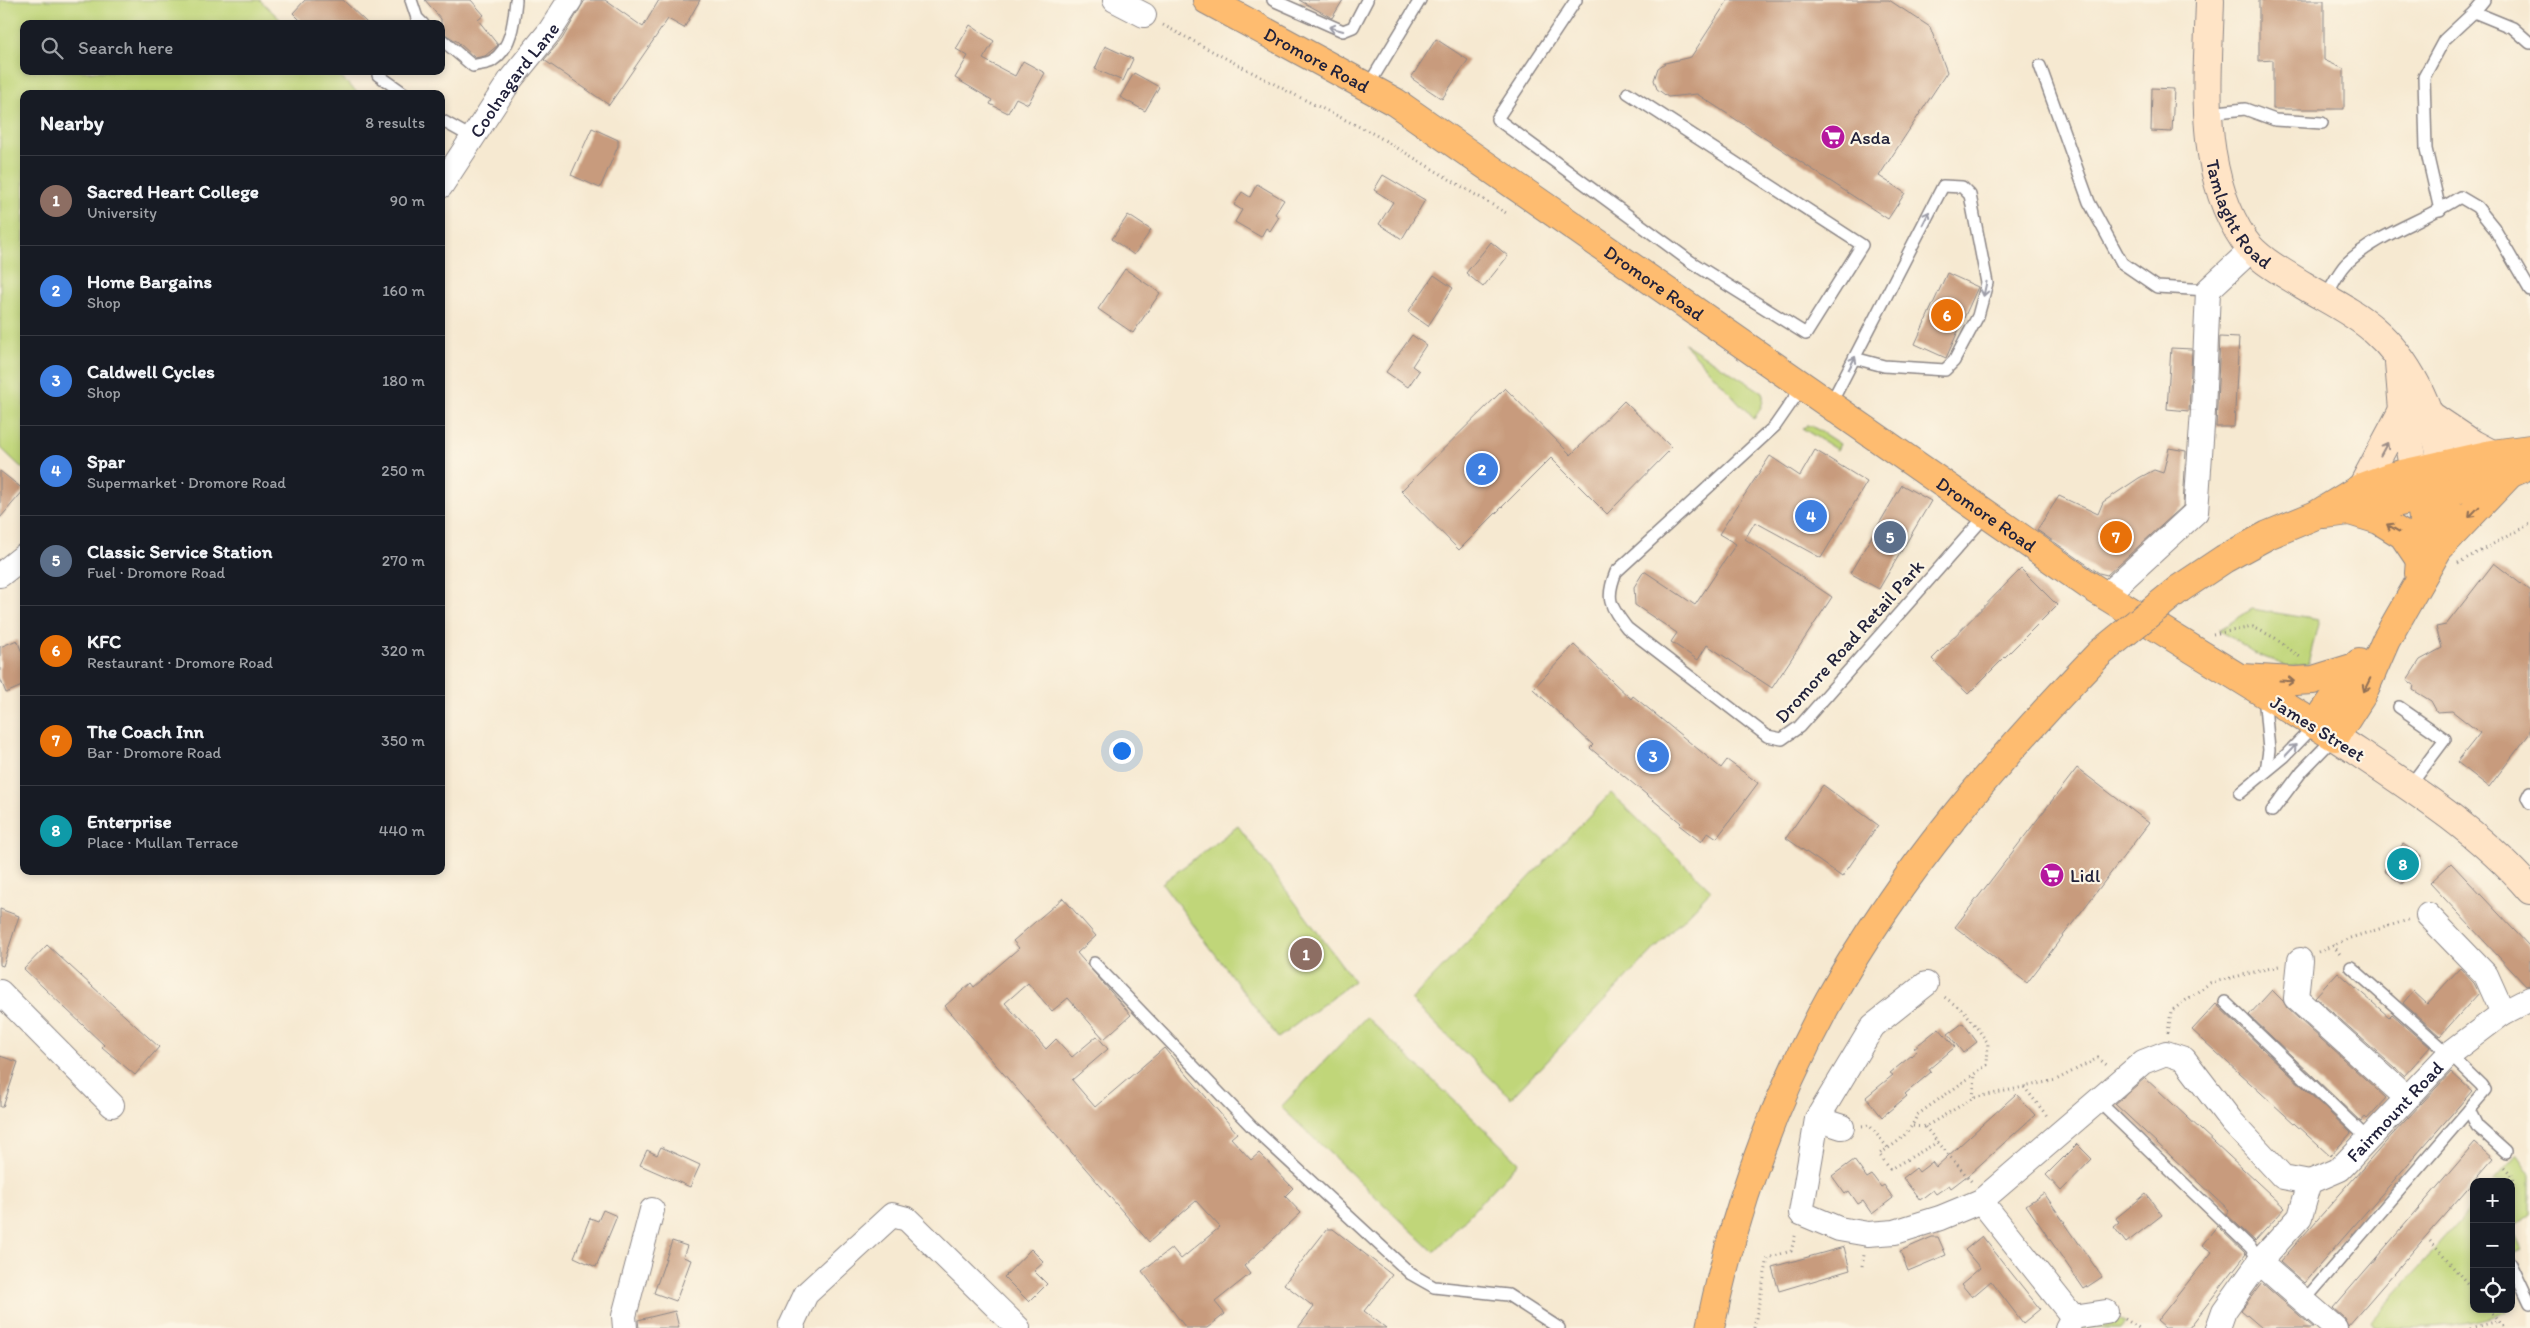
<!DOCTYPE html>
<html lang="en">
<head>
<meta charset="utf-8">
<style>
  :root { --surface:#171b24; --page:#242831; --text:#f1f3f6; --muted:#9ea1a6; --line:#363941; --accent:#db2777 }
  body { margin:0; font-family:Itim,sans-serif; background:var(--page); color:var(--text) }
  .controls { position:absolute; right:15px; bottom:15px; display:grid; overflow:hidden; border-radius:10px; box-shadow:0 2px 8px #0003 }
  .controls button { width:45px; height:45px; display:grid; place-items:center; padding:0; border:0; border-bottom:1px solid var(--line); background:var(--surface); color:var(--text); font:25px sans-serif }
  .you { position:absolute; left:1121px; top:750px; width:18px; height:18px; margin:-12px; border:4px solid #fff; border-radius:50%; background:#1a73e8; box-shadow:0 0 0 8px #1a73e833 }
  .badge { display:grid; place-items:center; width:32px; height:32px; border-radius:50%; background:var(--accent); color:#fff; font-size:16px; font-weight:700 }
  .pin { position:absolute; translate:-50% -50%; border:2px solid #fff; box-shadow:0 1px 5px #0006 }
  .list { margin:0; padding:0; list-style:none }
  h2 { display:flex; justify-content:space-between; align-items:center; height:65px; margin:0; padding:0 20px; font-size:21px }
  h2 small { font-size:16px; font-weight:400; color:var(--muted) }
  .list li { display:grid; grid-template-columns:32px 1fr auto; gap:15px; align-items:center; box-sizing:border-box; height:90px; padding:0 20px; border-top:1px solid var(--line) }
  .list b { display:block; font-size:19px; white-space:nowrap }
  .list p { margin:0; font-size:16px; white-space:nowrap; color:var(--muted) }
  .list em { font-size:16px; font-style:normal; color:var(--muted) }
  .icon { flex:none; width:28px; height:28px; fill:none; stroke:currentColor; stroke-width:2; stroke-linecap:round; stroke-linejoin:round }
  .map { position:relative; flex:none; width:2530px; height:1328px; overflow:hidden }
  .search { position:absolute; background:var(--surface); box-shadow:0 2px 8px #0003; left:20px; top:20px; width:425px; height:55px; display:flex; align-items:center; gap:12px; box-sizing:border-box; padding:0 18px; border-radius:10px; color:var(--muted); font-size:19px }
  .panel { position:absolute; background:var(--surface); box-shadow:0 2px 8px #0003; left:20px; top:90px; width:425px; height:785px; border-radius:10px }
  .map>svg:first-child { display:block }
</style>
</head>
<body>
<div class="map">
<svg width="2530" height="1328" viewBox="0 0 2530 1328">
  <rect width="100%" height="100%" fill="#fcf5e5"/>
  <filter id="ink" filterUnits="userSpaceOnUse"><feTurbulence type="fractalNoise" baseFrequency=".02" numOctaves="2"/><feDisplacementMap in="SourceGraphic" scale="10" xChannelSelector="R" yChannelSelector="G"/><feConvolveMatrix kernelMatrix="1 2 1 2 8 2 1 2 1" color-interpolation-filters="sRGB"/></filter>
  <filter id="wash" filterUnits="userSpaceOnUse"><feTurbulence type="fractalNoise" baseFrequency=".0096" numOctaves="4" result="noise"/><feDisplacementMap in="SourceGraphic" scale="20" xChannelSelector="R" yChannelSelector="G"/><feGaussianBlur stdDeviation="1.12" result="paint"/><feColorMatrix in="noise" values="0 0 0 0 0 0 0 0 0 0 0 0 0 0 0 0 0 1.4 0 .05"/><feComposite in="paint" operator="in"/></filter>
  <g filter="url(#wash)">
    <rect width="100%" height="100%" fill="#f6e9d1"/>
    <g fill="#c0d679" stroke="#717c5a">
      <path d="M0,0H260L285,24H24V71H334L359,94H24V470L0,447Z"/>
      <path d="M1684,343L1762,392C1766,402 1759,410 1754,419Z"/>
      <path d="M1807,426H1812L1840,444L1837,450L1802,428Z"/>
      <path d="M2252,609L2319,620L2308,664L2289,667L2254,653L2219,630Z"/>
      <path d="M1611,793L1711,890L1511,1098L1411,1000Z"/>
      <path d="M1238,826L1354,981L1278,1038L1162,883Z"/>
      <path d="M1366,1017L1519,1162L1434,1252L1281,1107Z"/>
      <path d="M2517,1155L2530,1174V1214L2512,1228L2522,1249L2511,1254V1182H2493Z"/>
      <path d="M2474,1204V1309H2505L2506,1312C2465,1328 2420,1328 2375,1328L2371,1322Z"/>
      <path d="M2108,1316L2125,1322L2120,1328H2079Z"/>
    </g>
    <g id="blocks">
      <g fill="#c89b7d">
        <path d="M305,0H343L368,24H304L293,13Z"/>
        <path d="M425,0H471L484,15L478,20L498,45L485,56L475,58L458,42L441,32V19Z"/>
        <path d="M585,0H605L643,27L659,0H700L684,28L668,19L609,105L544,60L562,39Z"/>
        <path d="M1299,0H1343L1332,18Z"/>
        <path d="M1728,0H1889L1930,27L1947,72L1879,176L1905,193L1888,219L1697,94L1668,97L1657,89L1654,80L1658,68L1665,63L1691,57Z"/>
        <path d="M2259,0H2324V60L2344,69V109H2273V60L2259,61Z"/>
        <path d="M970,25L994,41L983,59L1015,76L1023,61L1045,73L1028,104L1016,98L1008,113L990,104L992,100L955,78L968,56L956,49Z"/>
        <path d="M1436,39L1468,60L1442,99L1411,78Z"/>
        <path d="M1105,46L1133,59L1123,81L1095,69Z"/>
        <path d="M1134,73L1159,87L1145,111L1120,97Z"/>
        <path d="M2152,88L2174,89L2172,132L2151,131Z"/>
        <path d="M592,128L618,140V146L600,188L571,175Z"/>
        <path d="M1383,175L1425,200L1402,239L1379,224L1393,202L1374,190Z"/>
        <path d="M1257,184L1284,200L1275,214L1279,217L1270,231L1266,228L1261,237L1235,222L1242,210L1234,205L1242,192L1250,197Z"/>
        <path d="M1128,215L1151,230L1134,255L1112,239Z"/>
        <path d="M1491,242L1508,256L1483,287L1466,273Z"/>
        <path d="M1125,269L1160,293L1133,333L1098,309Z"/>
        <path d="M1947,273L1978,287L1946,358L1915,344Z"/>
        <path d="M1434,275L1453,288L1428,326L1408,312Z"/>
        <path d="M1412,335L1426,345L1412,366L1419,371L1408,387L1386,372Z"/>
        <path d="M2220,337L2239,338L2234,427H2216Z"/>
        <path d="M2171,348L2192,349L2189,411L2167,409Z"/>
        <path d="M1505,388L1571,455L1624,401L1672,448L1607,514L1551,458L1459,550L1401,491Z"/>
        <path d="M2169,448L2186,451L2183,506L2107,575L2099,573L2037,530L2059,496L2098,514L2103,502L2139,478L2154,470L2163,473Z"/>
        <path d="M1815,450L1867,482L1821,558L1755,522L1745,539L1832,597L1772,688L1707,645L1698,660L1671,642L1677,633L1635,605L1634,587L1644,571L1695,605L1736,544L1719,534L1770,456L1800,476Z"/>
        <path d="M0,471L24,490L0,518Z"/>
        <path d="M1902,485L1931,501L1879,589L1850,573Z"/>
        <path d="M2494,563L2530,591V733L2489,787L2457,762L2480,733L2452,711L2437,712L2431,701L2413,690L2414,685L2407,680L2420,660L2442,648L2436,627L2446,625Z"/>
        <path d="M2021,569L2057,605L1968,694L1932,659Z"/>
        <path d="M17,640L24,657V685L6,693L0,678V647Z"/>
        <path d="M1574,645L1631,699L1633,696L1721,768L1727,760L1758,783L1717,838L1708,832L1701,842L1679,825L1681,823L1590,748L1593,745L1533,689Z"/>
        <path d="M2077,768L2149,823L2027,983L1955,927Z"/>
        <path d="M1823,785L1878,825L1842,877L1786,838Z"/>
        <path d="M2403,844L2421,856L2402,884L2384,871Z"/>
        <path d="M2451,863L2530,947V985L2526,986L2430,883Z"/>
        <path d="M1063,898L1096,936L1077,953L1131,1015L1104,1039L1068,998L1052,1011L1028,983L1005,1003L1046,1049L1056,1039L1072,1057L1097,1036L1108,1049L1072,1080L1095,1107L1164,1048L1237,1133L1231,1138L1251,1160L1259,1153L1293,1188L1285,1196L1301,1213L1244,1266L1250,1274L1215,1302L1225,1314L1207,1328H1186L1142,1271L1172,1248L1181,1259L1220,1227L1196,1201L1149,1242L945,1006L971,983L974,987L1019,948L1013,941Z"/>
        <path d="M0,909L19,916L3,966L0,965Z"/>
        <path d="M47,945L159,1047L135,1075L102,1047L104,1045L24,969Z"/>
        <path d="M2460,968L2474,983L2479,993L2440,1036L2403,1003L2413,991L2427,1004Z"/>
        <path d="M2338,972L2389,1017L2392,1014L2430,1047L2404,1076L2315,997Z"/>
        <path d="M2272,990L2283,1001L2287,1008L2386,1098L2367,1119L2365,1117L2361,1122L2249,1015Z"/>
        <path d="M2216,1004L2351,1133L2330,1156L2192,1030Z"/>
        <path d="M1963,1023L1977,1042L1963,1053L1948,1034Z"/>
        <path d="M1939,1028L1955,1047L1929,1069L1931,1072L1905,1094L1907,1096L1882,1117L1866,1097L1893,1075L1890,1073L1917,1051L1914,1048Z"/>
        <path d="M0,1056L18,1062L3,1107H0Z"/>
        <path d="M2451,1072L2472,1091L2304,1283L2280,1262L2392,1135Z"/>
        <path d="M2145,1078L2285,1208L2255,1241L2226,1214L2229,1210L2115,1104Z"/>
        <path d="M2016,1094L2035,1115L1972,1172L1951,1188L1949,1185L1936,1194L1933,1190L1920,1200L1903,1178L1916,1168L1919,1172L1932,1162L1936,1167Z"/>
        <path d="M2475,1143L2493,1159L2348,1326L2344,1318L2333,1308Z"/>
        <path d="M2077,1144L2092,1159L2061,1191L2046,1175Z"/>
        <path d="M661,1147L700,1165L690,1187L640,1165L647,1150L657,1155Z"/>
        <path d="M1854,1160L1867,1178L1872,1175L1881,1187L1884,1185L1893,1198L1872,1214L1863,1201L1858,1204L1849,1191L1845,1194L1832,1176Z"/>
        <path d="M2044,1193L2102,1277L2084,1289L2026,1205Z"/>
        <path d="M2146,1194L2162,1215L2126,1243L2114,1227L2119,1223L2116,1218Z"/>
        <path d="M603,1210L617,1216L596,1267L574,1257L590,1218L598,1221Z"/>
        <path d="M2217,1226L2246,1254L2189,1328H2165L2157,1321L2212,1252L2202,1245Z"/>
        <path d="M1327,1229H1333L1392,1275L1364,1311L1386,1328H1298L1314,1307L1284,1284Z"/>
        <path d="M1982,1236L2040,1309L2023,1323L1991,1281L1972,1297L1961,1284L1980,1268L1965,1250Z"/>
        <path d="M1932,1237H1938L1946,1255L1908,1271L1900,1251Z"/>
        <path d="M672,1241L687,1246L683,1257L691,1260L676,1301L654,1293Z"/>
        <path d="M1844,1247L1850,1270L1779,1291L1772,1267Z"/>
        <path d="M1031,1249L1044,1262L1034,1271L1047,1284L1029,1302L1004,1277Z"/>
        <path d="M2262,1283L2314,1328H2262L2241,1310Z"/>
        <path d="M675,1311L679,1328H639L638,1320Z"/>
      </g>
    </g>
  </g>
  <g filter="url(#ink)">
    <use href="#blocks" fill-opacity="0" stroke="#8c8686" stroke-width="1"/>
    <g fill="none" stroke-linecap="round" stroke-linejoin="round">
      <defs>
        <g id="lane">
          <path d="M411,0L417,18L423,24"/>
          <path d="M1273,0L1343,31L1353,27L1367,0"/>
          <path d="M1576,0L1497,119L1691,262L1806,334L1862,245L1628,93"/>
          <path d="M2474,12L2484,0"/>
          <path d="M441,39L473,66C478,64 487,64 492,61C512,48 514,20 516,0"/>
          <path d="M2040,66L2089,202L2122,263L2157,287L2208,290"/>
          <path d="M378,75L405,94"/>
          <path d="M1368,86L1420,0"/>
          <path d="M2208,113L2245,109L2275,120L2322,123"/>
          <path d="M441,120L473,138"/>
          <path d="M2440,210L2426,149L2424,77L2444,40L2474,12L2513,28L2530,43"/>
          <path d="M2325,299C2331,287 2338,272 2347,263C2379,233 2424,221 2460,197L2477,207L2494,228L2530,290"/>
          <path d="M1802,387L1775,426L1616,572C1605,599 1610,606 1627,628L1767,736L1782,739L1799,727L1986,515"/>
          <path d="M1830,405L1943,186L1962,187L1970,195L1987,283L1978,316L1954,361L1945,370L1884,366L1854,358"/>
          <path d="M2264,695L2269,750L2266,771"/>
          <path d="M2399,707L2445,739L2409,787"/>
          <path d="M2530,792L2527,798L2530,803"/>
          <path d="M2240,793L2285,756L2315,725"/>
          <path d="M2272,811L2302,771L2335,737"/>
          <path d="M1094,963L1252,1127L1411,1274L1434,1287L1508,1295L1559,1328"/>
          <path d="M2225,1002L2369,1140"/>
          <path d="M2098,1101L2251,1248L2259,1262"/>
          <path d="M2469,1110L2477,1126L2506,1152"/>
          <path d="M2511,1263L2530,1303"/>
          <path d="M2304,1301L2485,1091L2481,1085L2449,1054L2351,967"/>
        </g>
        <g id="street">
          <path d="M1115,0L1144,15"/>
          <path id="s1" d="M441,186L511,79L550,31L570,0"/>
          <path d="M0,575L24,556"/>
          <path d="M2105,596L2196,512L2203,411L2208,290L2251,250"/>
          <path d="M2428,915L2486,975L2503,1013"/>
          <path d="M2300,960L2296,998L2406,1097"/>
          <path d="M1926,984L1873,1026L1817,1119L1801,1213L1839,1229L1868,1234L1895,1232L1940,1218L1981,1201L2143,1062L2166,1053L2184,1059L2232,1122L2283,1177L2310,1182"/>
          <path d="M0,992L112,1105"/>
          <path d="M1817,1119L1842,1127"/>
          <path id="s2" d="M2310,1182L2340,1169L2449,1054L2503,1013L2530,999"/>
          <path d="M1981,1201L2073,1317"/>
          <path d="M2259,1262L2335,1328"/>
          <path d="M625,1328L624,1316L652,1210"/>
          <path d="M793,1328L791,1326L806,1294L892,1215L907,1219L1018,1328"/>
          <path d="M2067,1328L2073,1317L2106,1312"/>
          <path d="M2218,1328L2224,1311L2259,1262L2300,1217L2310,1182"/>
        </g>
        <g id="secondary">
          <path id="s3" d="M2210,0C2208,80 2197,170 2244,240C2257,259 2284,273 2303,285C2326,299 2354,312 2374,330C2414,365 2433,415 2443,465"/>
          <path d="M2399,362L2403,410L2415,471"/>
          <path d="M2430,415L2473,444L2492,454"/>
          <path d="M2362,487L2403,410"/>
          <path d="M2335,737C2402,782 2477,828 2530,890"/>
        </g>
        <g id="highway">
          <path id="s4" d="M1207,0L1395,102L2090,586L2335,737L2362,695L2386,640L2437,551L2448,516L2443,465"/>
          <path d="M2417,479L2423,518L2419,573"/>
          <path d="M2353,512L2379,520L2403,535L2420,560"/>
          <path d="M2323,514C2360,511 2395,503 2432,495C2466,488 2499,482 2530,464"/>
          <path d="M2441,546L2507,477"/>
          <path d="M2179,589L2224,559L2268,535L2316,515L2362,487L2389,477L2492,454L2530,449"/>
          <path d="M2243,678L2295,681L2313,680L2355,667"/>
          <path d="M2315,725L2359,663"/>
          <path d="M1710,1328C1733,1215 1773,1102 1829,1000C1900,872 1998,759 2100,653"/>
        </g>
      </defs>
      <use href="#lane" stroke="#8c8686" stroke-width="14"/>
      <use href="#street" stroke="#8c8686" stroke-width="26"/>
      <use href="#secondary" stroke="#8c8686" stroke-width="30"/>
      <use href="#highway" stroke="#8c8686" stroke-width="30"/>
      <g stroke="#8c8686" stroke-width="3" stroke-dasharray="1 4" stroke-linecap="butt">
        <path d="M1163,25L1295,95L1374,134L1506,213"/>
        <path d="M2458,563L2530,524"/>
        <path d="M2213,634L2253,627L2275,638L2300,657"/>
        <path d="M2333,945L2342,957"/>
        <path d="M2318,952L2350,938L2408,920"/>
        <path d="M2168,1033L2171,1011L2210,983L2279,966"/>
        <path d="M2024,1087L2048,1117"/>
        <path d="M1973,1098L1975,1074"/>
        <path d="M1862,1126L1869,1125L1888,1148"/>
        <path d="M1913,1126L1925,1127L1973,1098L2056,1080L2098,1058L2108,1066"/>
        <path d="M1925,1127L1972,1182"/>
        <path d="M1938,1142L1890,1169L1879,1154C1897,1143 1909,1135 1917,1115L1987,1065L1988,1043L1965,1012L1943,996"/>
        <path d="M2504,1167C2514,1176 2515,1183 2511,1196"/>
        <path d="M2430,1241L2474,1291"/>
        <path d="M1862,1266L1864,1255"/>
        <path d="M2489,1309L2504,1328"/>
        <path d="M2125,1319L2139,1328"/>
        <path d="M1754,1328L1768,1258L1791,1251L1796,1233"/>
        <path d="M2470,1328L2498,1321"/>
      </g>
      <use href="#lane" stroke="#fff" stroke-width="11"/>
      <use href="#street" stroke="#fff" stroke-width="24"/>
      <use href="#secondary" stroke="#ffe4c6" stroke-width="28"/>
      <use href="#highway" stroke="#febc70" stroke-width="28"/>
      <defs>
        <path id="highway-bridge" d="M2100,653L2179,589"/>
      </defs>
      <use href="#highway-bridge" stroke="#8c8686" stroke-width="30" stroke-linecap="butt"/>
      <use href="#highway-bridge" stroke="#febc70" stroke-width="28"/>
    </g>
    <defs><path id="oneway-shaft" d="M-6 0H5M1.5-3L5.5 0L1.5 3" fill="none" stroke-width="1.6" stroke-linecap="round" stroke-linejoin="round" transform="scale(1.25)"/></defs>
    <g stroke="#9c9ca7">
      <use href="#oneway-shaft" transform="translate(1336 29) rotate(-165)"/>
      <use href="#oneway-shaft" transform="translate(1926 218) rotate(-63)"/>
      <use href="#oneway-shaft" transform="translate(1985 289) rotate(102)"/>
      <use href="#oneway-shaft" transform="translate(1852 363) rotate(-63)"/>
      <use href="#oneway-shaft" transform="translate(2291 750) rotate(-47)"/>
    </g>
    <use stroke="#9c8d87" href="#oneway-shaft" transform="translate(2384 449) rotate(-61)"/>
    <g stroke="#906f56">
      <use href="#oneway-shaft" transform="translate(2474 512) rotate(134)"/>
      <use href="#oneway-shaft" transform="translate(2393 528) rotate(-149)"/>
      <use href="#oneway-shaft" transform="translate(2287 681) rotate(3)"/>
      <use href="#oneway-shaft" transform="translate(2367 685) rotate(116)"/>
    </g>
  </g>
  <defs>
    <symbol id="supermarket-disc" viewBox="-11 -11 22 22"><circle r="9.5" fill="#b5179e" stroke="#fcf5e5"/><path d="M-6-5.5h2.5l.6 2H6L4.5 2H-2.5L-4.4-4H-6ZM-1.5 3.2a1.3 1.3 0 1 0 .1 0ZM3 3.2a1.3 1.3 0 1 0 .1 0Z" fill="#fff"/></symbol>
  </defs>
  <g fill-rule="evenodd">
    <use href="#supermarket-disc" x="1819" y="123" width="28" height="28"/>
    <use href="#supermarket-disc" x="2038" y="861" width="28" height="28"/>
  </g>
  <g text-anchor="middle" stroke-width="4.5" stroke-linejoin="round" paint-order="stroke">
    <g font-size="19" fill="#22223b" stroke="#fcf5e5">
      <text dy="7" stroke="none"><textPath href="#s4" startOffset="125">Dromore Road</textPath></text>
      <text dy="7" stroke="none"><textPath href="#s1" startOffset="129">Coolnagard Lane</textPath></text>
      <text dy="7" stroke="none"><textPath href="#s3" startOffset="221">Tamlaght Road</textPath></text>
      <text dy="7" stroke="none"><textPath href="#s4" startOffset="530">Dromore Road</textPath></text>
      <text dy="7" stroke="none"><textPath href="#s4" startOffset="935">Dromore Road</textPath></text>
      <text transform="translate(1849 641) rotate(-48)" y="7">Dromore Road Retail Park</text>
      <text transform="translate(2318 728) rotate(32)" y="7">James Street</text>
      <text dy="7" stroke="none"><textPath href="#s2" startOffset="112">Fairmount Road</textPath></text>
    </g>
    <g font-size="19" fill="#22223b" stroke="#fcf5e5" text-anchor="start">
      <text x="1850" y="144">Asda</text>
      <text x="2070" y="882">Lidl</text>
    </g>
  </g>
</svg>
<div class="controls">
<button>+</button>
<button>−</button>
<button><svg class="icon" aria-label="locate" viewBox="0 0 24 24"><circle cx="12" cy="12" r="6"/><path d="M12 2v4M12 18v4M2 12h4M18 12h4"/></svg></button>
</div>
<div class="you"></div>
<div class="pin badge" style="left:1306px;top:954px;background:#8d6e63">1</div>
<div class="pin badge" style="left:1482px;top:469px;background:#3f7fe0">2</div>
<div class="pin badge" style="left:1653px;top:756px;background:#3f7fe0">3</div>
<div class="pin badge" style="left:1811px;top:516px;background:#3f7fe0">4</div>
<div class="pin badge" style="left:1890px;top:537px;background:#5c6f8a">5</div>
<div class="pin badge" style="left:1947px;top:315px;background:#e8710a">6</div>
<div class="pin badge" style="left:2116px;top:537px;background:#e8710a">7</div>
<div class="pin badge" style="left:2403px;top:864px;background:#0f9aa8">8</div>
<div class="search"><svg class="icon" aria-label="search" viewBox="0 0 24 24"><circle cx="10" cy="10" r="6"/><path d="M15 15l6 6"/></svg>Search here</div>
<section class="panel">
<h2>Nearby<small>8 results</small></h2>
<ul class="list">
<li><span class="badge" style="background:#8d6e63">1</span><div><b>Sacred Heart College</b><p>University</p></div><em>90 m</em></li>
<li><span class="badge" style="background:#3f7fe0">2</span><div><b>Home Bargains</b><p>Shop</p></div><em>160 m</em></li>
<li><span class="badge" style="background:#3f7fe0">3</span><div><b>Caldwell Cycles</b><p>Shop</p></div><em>180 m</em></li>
<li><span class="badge" style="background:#3f7fe0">4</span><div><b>Spar</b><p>Supermarket · Dromore Road</p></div><em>250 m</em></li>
<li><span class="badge" style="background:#5c6f8a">5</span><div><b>Classic Service Station</b><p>Fuel · Dromore Road</p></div><em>270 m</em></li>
<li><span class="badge" style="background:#e8710a">6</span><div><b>KFC</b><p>Restaurant · Dromore Road</p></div><em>320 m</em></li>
<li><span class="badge" style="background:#e8710a">7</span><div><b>The Coach Inn</b><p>Bar · Dromore Road</p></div><em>350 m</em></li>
<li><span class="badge" style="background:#0f9aa8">8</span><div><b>Enterprise</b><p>Place · Mullan Terrace</p></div><em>440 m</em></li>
</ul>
</section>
</div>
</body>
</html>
